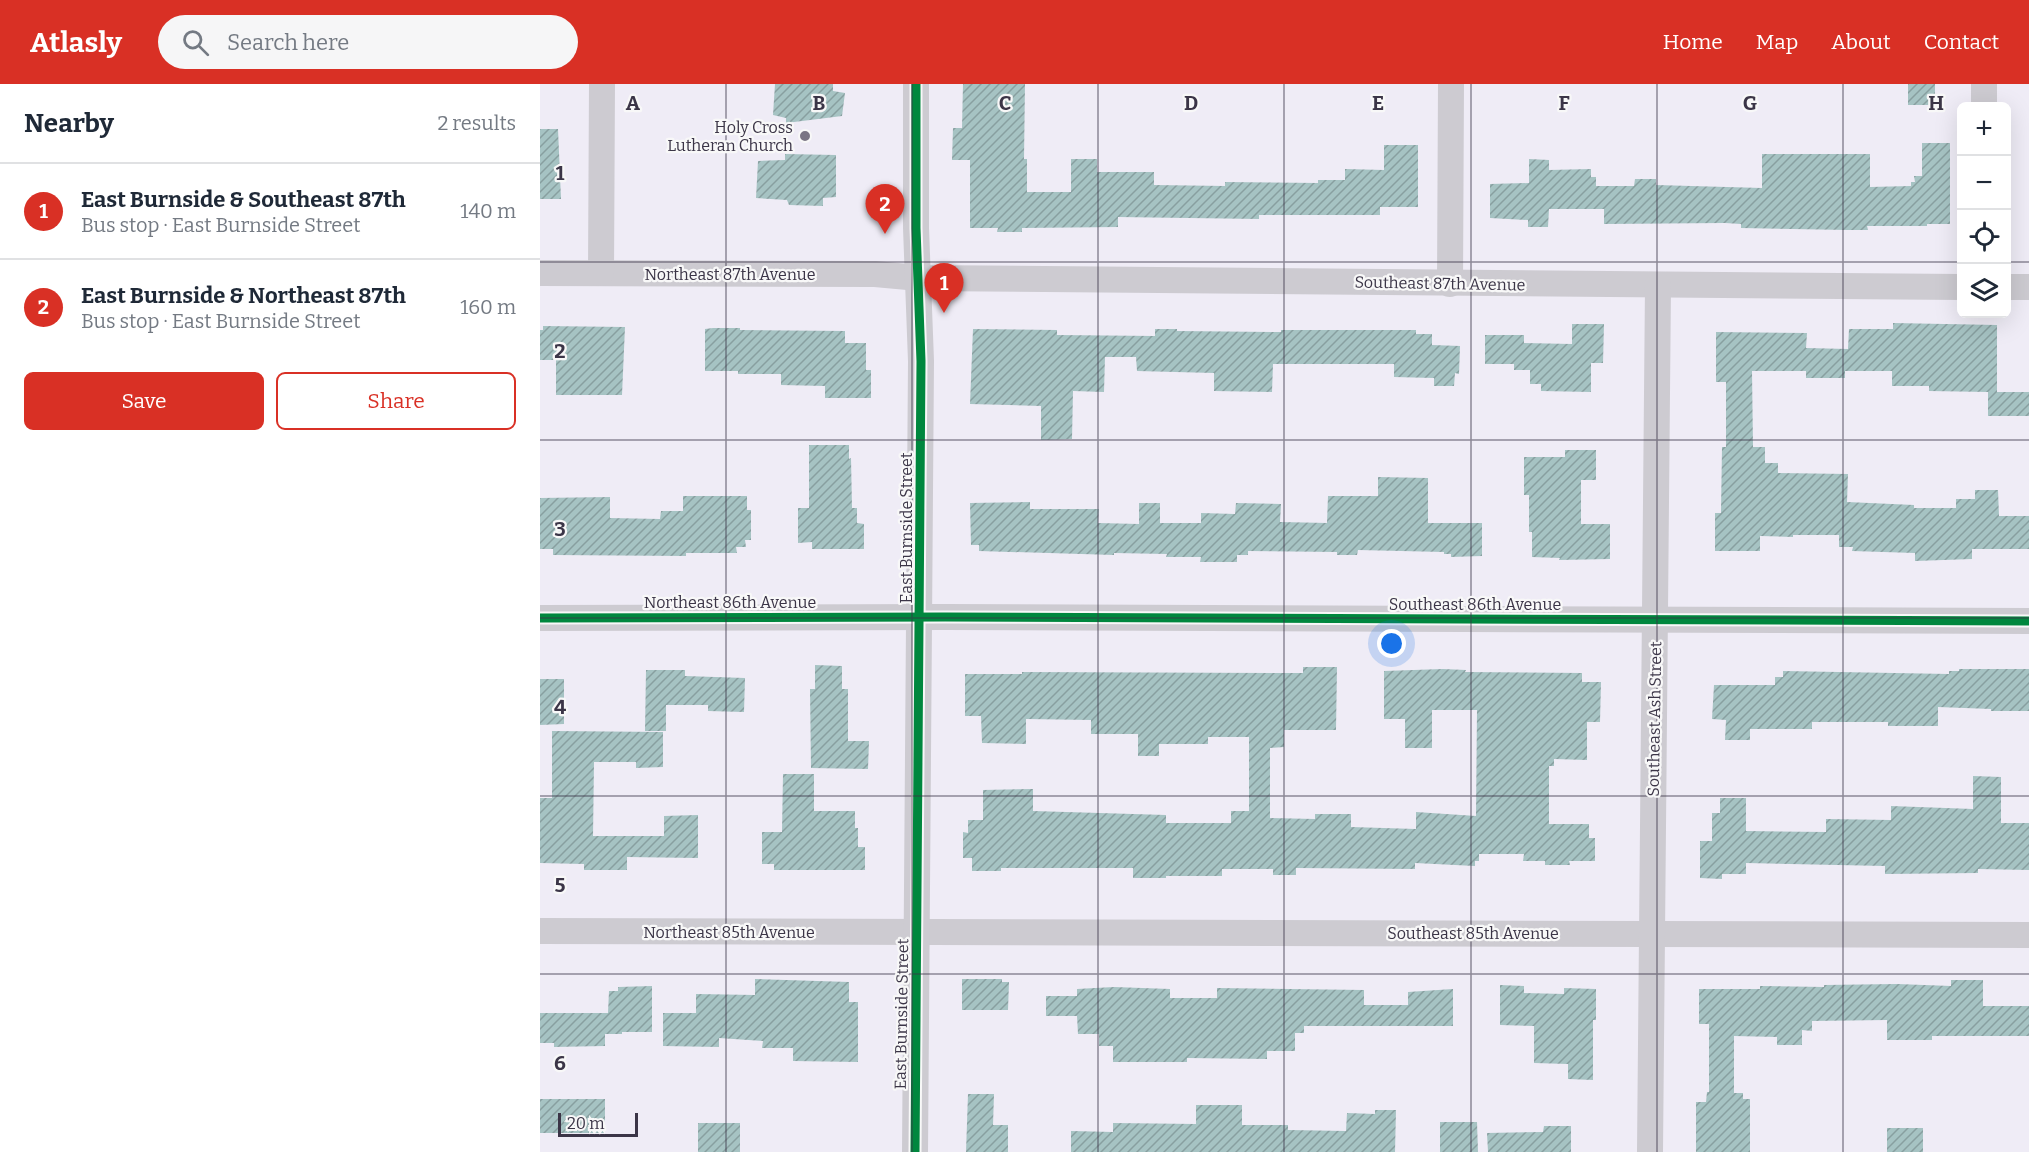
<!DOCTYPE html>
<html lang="en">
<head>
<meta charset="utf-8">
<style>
  :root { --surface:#fff; --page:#f6f6f7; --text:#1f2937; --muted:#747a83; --line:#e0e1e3; --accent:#d93025 }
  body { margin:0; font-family:Bitter,serif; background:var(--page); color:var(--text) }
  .controls { position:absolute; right:18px; top:18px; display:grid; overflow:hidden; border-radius:9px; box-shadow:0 6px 24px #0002 }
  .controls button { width:54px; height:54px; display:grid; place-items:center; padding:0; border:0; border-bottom:2px solid var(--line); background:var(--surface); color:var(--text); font:30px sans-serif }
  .scale { position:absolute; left:18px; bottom:15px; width:80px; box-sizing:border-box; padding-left:6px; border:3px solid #3b3547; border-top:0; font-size:16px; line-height:21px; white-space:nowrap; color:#3b3547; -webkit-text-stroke:4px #f8f8f8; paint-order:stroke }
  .you { position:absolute; left:852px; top:560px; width:21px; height:21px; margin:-15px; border:4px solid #fff; border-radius:50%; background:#1a73e8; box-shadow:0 0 0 9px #1a73e833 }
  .badge { display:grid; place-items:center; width:39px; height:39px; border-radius:50%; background:var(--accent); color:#fff; font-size:20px; font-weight:700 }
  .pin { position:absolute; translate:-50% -50px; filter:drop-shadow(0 2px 3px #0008) }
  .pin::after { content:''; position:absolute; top:32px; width:21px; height:18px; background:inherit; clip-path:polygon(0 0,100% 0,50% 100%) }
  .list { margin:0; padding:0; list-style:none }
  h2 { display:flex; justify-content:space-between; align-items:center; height:78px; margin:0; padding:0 24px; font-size:26px }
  h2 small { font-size:20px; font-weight:400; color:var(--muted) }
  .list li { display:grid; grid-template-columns:39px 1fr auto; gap:18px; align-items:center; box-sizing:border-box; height:96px; padding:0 24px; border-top:2px solid var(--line) }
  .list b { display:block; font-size:22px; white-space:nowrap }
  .list p { margin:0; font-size:20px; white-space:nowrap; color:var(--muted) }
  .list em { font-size:20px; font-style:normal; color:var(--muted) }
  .actions { display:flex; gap:12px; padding:18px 24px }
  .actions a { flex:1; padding:14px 0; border:2px solid var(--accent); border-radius:9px; text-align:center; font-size:21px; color:var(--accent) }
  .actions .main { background:var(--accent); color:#fff }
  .icon { flex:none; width:33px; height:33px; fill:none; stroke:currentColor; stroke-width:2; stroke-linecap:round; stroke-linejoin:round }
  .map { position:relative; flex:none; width:1489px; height:1068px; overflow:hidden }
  header { display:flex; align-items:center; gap:36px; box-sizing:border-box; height:84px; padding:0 30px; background:var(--accent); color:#fff }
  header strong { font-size:28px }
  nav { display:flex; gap:33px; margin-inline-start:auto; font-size:21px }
  .search { width:420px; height:54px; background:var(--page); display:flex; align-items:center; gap:15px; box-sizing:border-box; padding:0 21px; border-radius:33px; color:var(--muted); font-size:22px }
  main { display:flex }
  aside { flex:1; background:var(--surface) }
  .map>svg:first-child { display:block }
</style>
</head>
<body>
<header>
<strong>Atlasly</strong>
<div class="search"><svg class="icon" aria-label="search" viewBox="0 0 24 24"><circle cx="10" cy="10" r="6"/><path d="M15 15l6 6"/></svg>Search here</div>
<nav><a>Home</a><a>Map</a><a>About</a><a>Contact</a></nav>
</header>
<main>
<aside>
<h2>Nearby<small>2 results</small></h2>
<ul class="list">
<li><span class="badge">1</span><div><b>East Burnside &amp; Southeast 87th</b><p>Bus stop · East Burnside Street</p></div><em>140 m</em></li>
<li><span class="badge">2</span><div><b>East Burnside &amp; Northeast 87th</b><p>Bus stop · East Burnside Street</p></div><em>160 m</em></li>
</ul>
<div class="actions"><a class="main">Save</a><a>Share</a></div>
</aside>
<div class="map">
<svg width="1489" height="1068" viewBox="0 0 1489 1068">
  <defs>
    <pattern id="building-hatch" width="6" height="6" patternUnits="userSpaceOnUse" patternTransform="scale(1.5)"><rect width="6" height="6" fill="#a6c3c3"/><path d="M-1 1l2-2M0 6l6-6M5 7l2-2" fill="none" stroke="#889fa0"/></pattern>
  </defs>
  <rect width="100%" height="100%" fill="#efecf6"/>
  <g fill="url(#building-hatch)">
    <path d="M235,0H293V7L305,9L302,32L246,39V34L233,31Z"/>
    <path d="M423,0H485L484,75H487V108H531V75H557V88H614V101L685,102V98L778,99V96H805V85L844,86V61H878V123H840V131H719V135L578,133V143L482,144V148H457L458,144H430V76H412L413,44H422Z"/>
    <rect x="1368" y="0" width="27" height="21"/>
    <path d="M0,45H18L21,115H0Z"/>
    <path d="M1382,59H1410V140H1387V142H1327L1328,146H1307L1201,144V140L1185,139L1064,140V125H1009L1008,143H988V136L950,134V100L989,99V75L1009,76V86L1051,85V93H1056V102H1094L1095,95H1116V101L1222,104V70H1330V103L1371,102V98H1375L1374,92H1382Z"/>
    <path d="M245,70L296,71V113L283,114V122L249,121L247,116L216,114L218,77L245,76Z"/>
    <path d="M1353,239L1457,241V308H1489V332H1448V308L1389,307V302H1352V287H1305V294H1266V287H1212L1213,363H1225V379H1238V389L1308,390L1307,418L1374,421V424H1416V415H1435V406H1458L1459,432H1489V465H1432V475L1375,477V469L1312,467L1313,463H1299V451H1253V453L1220,452V467H1175V429H1181L1182,363H1186V298H1176V248L1267,249L1266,264L1308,265L1309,245H1353Z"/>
    <path d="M1032,240H1064L1063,279H1051V308L1001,307V300H990V286H974V280H945V251H984V259L1032,260Z"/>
    <path d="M3,242L85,243L82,311H16V276H0V246H3Z"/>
    <path d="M173,244H200V246L305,247V259H326V286H331V314H285V302L241,301V290H198V287H165V245Z"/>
    <path d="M433,245L517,246V251L615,252V245H637V247L741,248V246H876V250H892V261L920,262L919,290L915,289L914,302H894V294L854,293V280H733L732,308L674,307V289L597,287L596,273H565L564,308L533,307L532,355L501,356V322L430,320Z"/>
    <path d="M269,361H309V375L311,374L312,424H317V439L324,440V465H272V458L258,459V424H269Z"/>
    <path d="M1025,366H1056V396H1041V440H1070V475L1019,476L1020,474L992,473V448H989V411H984V373H1025Z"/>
    <path d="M838,393L888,394V439H942V472L911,473V470H904V468L818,466L817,471H797V468L708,467V471H697V478H660L661,473H626L627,470L574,469V471L439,467V461H431L430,419L490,418V425H559L558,439L599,440V419H620V439H661V429L695,430L696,419L741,420L740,438L787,439L788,412H838Z"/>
    <path d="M143,412H207V426H211V456H205L206,463H196L197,469H146V472L13,471V465H0V414L70,413V434L120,435L121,427H143Z"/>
    <path d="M275,581L302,582V605H308V657H329L328,685L271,684L270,605H275Z"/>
    <path d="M763,583H797L796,646H744V663L730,664V734L775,735V730H811V743L876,745V728L936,732L937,626H892V664H865V635H844V587L903,585L926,586L925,588L1042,589V598H1061L1060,638H1047V676L1014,675V682H1009V740H1049V754H1055V777H1029L1030,781H1005V777H983L984,770H939V777H935V782L875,779V785L756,784V791H733V785H682V792H626V794H593V784H461V787H432V774H423V748L428,749V736H443V706L493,705V727L626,731V739H691V727H709V653H668V660H619V672H598V650H551V636L486,635V660L442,659L441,632H425V590H482V588L763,589Z"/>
    <path d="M1419,585H1489V627H1451V625L1398,623V642H1348V638H1272V645H1210V656H1185L1186,636L1172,635L1174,601H1235V593H1243V587L1409,590V587H1419Z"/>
    <path d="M106,586H145V592L205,594L204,628L168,627V621H126V647H105Z"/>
    <path d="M0,595H24V640L0,641Z"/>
    <path d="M12,647L123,648V683L96,684V678H54L53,752H124V732L158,731V774L87,773V786H44V780L0,779V714H12Z"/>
    <path d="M243,690H274V727H315V744H318V763H325V786H234V780H222V748H242Z"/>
    <path d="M1433,692L1461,693V739H1489V786L1438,785V789L1345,790V782L1206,779V790H1182V795L1160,794V757H1172V729H1180V714H1206V747L1286,748V735L1351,736V722L1433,725Z"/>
    <path d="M215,895L309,898V918H318V978L253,977V964H222L223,957L179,954V963L123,962V929H156V910L215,911Z"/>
    <path d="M422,895H462V898H469L468,926H422Z"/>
    <path d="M1411,896H1443V922H1489V952H1392V956H1347V936L1272,937V947L1262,946V961H1237V953L1194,952V1009H1203V1015H1210V1068H1156V1018H1166L1167,1008H1169V940H1159V905H1220V902L1284,903V901L1357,900L1411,902Z"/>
    <path d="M960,901L984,902V909L1024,910V904L1056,905V936H1053V996L1028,995V980L994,979V942L960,941Z"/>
    <path d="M112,902V948H82V950H65V962L14,963V959H0V929H68L69,907H78V903Z"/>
    <path d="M574,903L630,905V914H677V904L824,906V921H868V908L913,905V942H764V949H755V967H727V975L647,974V978H573V962H559V950H538L537,932H506V912H537V905Z"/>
    <path d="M428,1010H454L453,1041H468V1068H426Z"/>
    <rect x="0" y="1015" width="65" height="34"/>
    <path d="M656,1021H702V1041H748V1046L806,1047L807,1029L835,1030V1026H856L855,1068H531V1047L573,1048V1039L656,1040Z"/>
    <path d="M900,1038H937L938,1068H900Z"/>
    <rect x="158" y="1039" width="42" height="29"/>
    <path d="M1004,1042H1031V1068H948L947,1049L1003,1048Z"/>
    <rect x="1347" y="1044" width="36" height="24"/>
  </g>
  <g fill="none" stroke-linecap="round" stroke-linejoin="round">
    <g stroke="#cdcbd1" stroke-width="26">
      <path d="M1444,0V22"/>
      <path d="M0,189L335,190L379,194L1422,203"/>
      <path d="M61,189L62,0"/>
      <path d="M910,200L911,0"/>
      <path d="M1466,203H1489"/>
      <path d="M0,534L405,533L1489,537"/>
      <path d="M0,847L1489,851"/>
      <path d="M375,1068L381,277L376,144V0"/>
      <path d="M1110,1068L1118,201"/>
    </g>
    <defs>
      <g id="cycleway">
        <path d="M0,534L405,533L1489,537"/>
        <path d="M375,1068L381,277L376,144V0"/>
      </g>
    </defs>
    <use href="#cycleway" stroke="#f8f8f8" stroke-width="13"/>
    <use href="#cycleway" stroke="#00873e" stroke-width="9"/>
  </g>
  <path fill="none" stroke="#3b3547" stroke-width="1.5" stroke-opacity="0.55" d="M186,0V1068M372,0V1068M558,0V1068M744,0V1068M931,0V1068M1117,0V1068M1303,0V1068M0,178H1422M1466,178H1489M0,356H1489M0,534H1489M0,712H1489M0,890H1489"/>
  <circle fill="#7a7584" stroke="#f8f8f8" stroke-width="2" cx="265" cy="52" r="6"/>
  <g text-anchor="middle" stroke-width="4.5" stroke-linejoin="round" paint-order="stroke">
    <g font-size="16" fill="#3b3547" stroke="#f8f8f8" text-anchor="end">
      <text x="253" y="49">Holy Cross<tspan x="253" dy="18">Lutheran Church</tspan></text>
    </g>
    <g font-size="16" fill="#3b3547" stroke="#f8f8f8">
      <text x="190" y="196">Northeast 87th Avenue</text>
      <text transform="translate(900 199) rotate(1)" y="6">Southeast 87th Avenue</text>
      <text transform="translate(366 444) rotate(-90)" y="6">East Burnside Street</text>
      <text x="190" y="524">Northeast 86th Avenue</text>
      <text x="935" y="526">Southeast 86th Avenue</text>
      <text transform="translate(1114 635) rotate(-89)" y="6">Southeast Ash Street</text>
      <text x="189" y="854">Northeast 85th Avenue</text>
      <text x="933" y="855">Southeast 85th Avenue</text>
      <text transform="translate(361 930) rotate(-89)" y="6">East Burnside Street</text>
    </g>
  </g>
  <g font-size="20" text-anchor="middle" font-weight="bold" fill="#3b3547" stroke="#f8f8f8" stroke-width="4.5" stroke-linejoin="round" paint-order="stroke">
    <text x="93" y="26">A</text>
    <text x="279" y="26">B</text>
    <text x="465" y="26">C</text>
    <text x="651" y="26">D</text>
    <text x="838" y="26">E</text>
    <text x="1024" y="26">F</text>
    <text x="1210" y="26">G</text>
    <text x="1396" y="26">H</text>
    <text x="20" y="96">1</text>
    <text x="20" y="274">2</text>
    <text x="20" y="452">3</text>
    <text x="20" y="630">4</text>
    <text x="20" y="808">5</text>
    <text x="20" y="986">6</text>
  </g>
</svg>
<div class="controls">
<button>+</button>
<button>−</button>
<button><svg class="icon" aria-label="locate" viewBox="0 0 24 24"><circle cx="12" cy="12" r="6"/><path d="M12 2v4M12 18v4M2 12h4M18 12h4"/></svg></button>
<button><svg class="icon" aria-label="layers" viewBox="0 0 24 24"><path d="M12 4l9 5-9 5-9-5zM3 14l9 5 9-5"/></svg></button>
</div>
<div class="scale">20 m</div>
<div class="you"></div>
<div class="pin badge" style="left:404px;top:229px">1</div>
<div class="pin badge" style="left:345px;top:150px">2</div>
</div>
</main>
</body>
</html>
